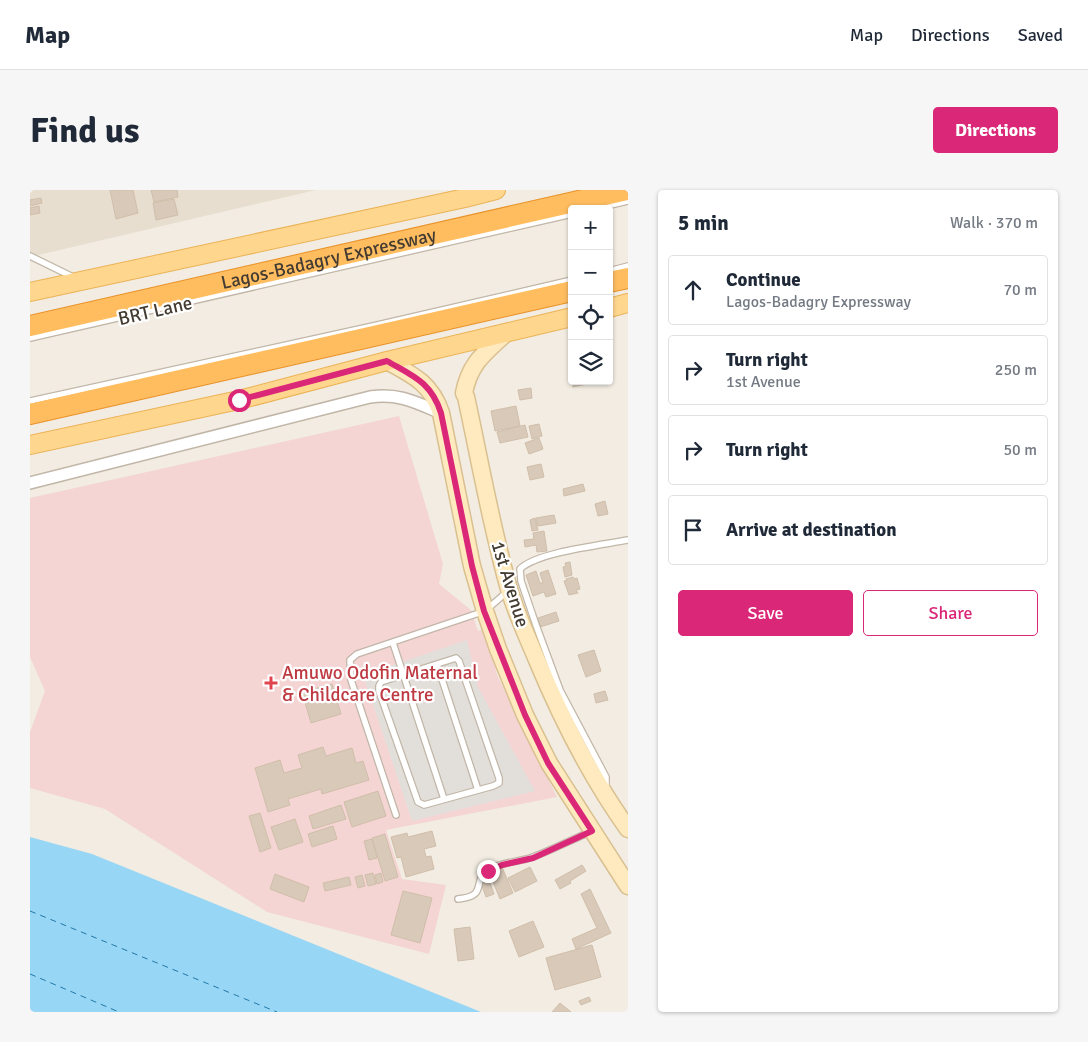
<!DOCTYPE html>
<html lang="en">
<head>
<meta charset="utf-8">
<style>
  :root { --surface:#fff; --page:#f6f6f7; --text:#1f2937; --muted:#747a83; --line:#e0e1e3; --accent:#db2777 }
  body { margin:0; font-family:Signika,sans-serif; background:var(--page); color:var(--text) }
  .controls { position:absolute; right:15px; top:15px; display:grid; overflow:hidden; border-radius:5px; box-shadow:0 1px 4px #0004 }
  .controls button { width:45px; height:45px; display:grid; place-items:center; padding:0; border:0; border-bottom:1px solid var(--line); background:var(--surface); color:var(--text); font:25px sans-serif }
  .stop { position:absolute; width:15px; height:15px; margin:-11px; border:4px solid #db2777; border-radius:50%; background:#fff }
  .stop.end { background:#db2777; border-color:#fff; box-shadow:0 1px 5px #0008 }
  .list { margin:0; padding:0; list-style:none }
  h2 { display:flex; justify-content:space-between; align-items:center; height:65px; margin:0; padding:0 20px; font-size:21px }
  h2 small { font-size:16px; font-weight:400; color:var(--muted) }
  .list li { display:grid; grid-template-columns:32px 1fr auto; gap:15px; align-items:center; box-sizing:border-box; height:70px; margin:0 10px 10px; padding:0 10px; border:1px solid var(--line); border-radius:5px }
  .list b { display:block; font-size:19px; white-space:nowrap }
  .list p { margin:0; font-size:16px; white-space:nowrap; color:var(--muted) }
  .list em { font-size:16px; font-style:normal; color:var(--muted) }
  .actions { display:flex; gap:10px; padding:15px 20px }
  .actions a { flex:1; padding:11px 0; border:1px solid var(--accent); border-radius:5px; text-align:center; font-size:18px; color:var(--accent) }
  .actions .main { background:var(--accent); color:#fff }
  .icon { flex:none; width:28px; height:28px; fill:none; stroke:currentColor; stroke-width:2; stroke-linecap:round; stroke-linejoin:round }
  .map { position:relative; flex:none; width:598px; height:822px; overflow:hidden; border-radius:5px }
  header { display:flex; align-items:center; gap:30px; box-sizing:border-box; height:70px; padding:0 25px; background:var(--surface); border-bottom:1px solid var(--line) }
  header strong { font-size:24px }
  nav { display:flex; gap:28px; margin-inline-start:auto; font-size:18px }
  .intro { display:flex; align-items:center; justify-content:space-between; box-sizing:border-box; height:120px; padding:0 30px }
  h1 { margin:0; font-size:35px }
  .button { padding:12px 22px; border-radius:5px; background:var(--accent); color:#fff; font-size:18px; font-weight:700 }
  main { display:flex; gap:30px; padding:0 30px }
  aside { flex:1; background:var(--surface); border-radius:5px; box-shadow:0 1px 4px #0004 }
  .map>svg:first-child { display:block }
</style>
</head>
<body>
<header>
<strong>Map</strong>
<nav><a>Map</a><a>Directions</a><a>Saved</a></nav>
</header>
<div class="intro"><h1>Find us</h1><a class="button">Directions</a></div>
<main>
<div class="map">
<svg width="598" height="822" viewBox="0 0 598 822">
  <rect width="100%" height="100%" fill="#f2ece2"/>
  <path fill="#e7decf" d="M0,0H286L0,67Z"/>
  <path fill="#f4d5d4" d="M369,226L413,374L409,394L441,420L448,441L456,438L467,485L527,607L356,640L372,689L416,695L399,764L237,722L75,619L0,598V542L15,501L0,467V308Z"/>
  <path fill="#e2dfdb" d="M437,450L448,497L505,601L382,631L333,485Z"/>
  <path fill="#98d6f5" d="M0,647L62,664L451,822H0Z"/>
  <g fill="none" stroke-linecap="round" stroke-linejoin="round">
    <g stroke="#2378a6" stroke-width="1" stroke-dasharray="6 5" stroke-linecap="butt">
      <path d="M0,721L247,822"/>
      <path d="M0,784L89,822"/>
    </g>
  </g>
  <g fill="#d8c9b9" stroke="#d0bea9">
    <path d="M80,0H103L108,23L86,29Z"/>
    <path d="M121,0H147L148,7L124,12Z"/>
    <path d="M11,8L12,13L0,16V10Z"/>
    <path d="M144,9L148,25L126,30L123,13Z"/>
    <path d="M9,16L10,23L0,25V18Z"/>
    <path d="M542,191H557V194L543,197Z"/>
    <path d="M501,198L502,208L490,210L488,200Z"/>
    <path d="M486,216L490,236L465,241L461,221Z"/>
    <path d="M509,234L512,246L502,249L499,236Z"/>
    <path d="M495,235L498,247L470,253L467,242Z"/>
    <path d="M509,248L513,259L499,264L495,253Z"/>
    <path d="M511,274L514,287L500,290L497,277Z"/>
    <path d="M553,294L555,301L534,306L533,299Z"/>
    <path d="M575,311L578,324L568,326L565,314Z"/>
    <path d="M524,325L526,333L508,336L506,328Z"/>
    <path d="M505,328L508,340L502,341L500,330Z"/>
    <path d="M514,341L517,361L507,362L506,355L495,357L494,350L504,349L503,343Z"/>
    <path d="M540,372L542,385L535,387L533,377L536,376L535,373Z"/>
    <path d="M518,380L526,404L516,407L514,402L503,406L496,385L506,381L510,393H513L510,383Z"/>
    <path d="M543,387L544,389L547,388L550,399L546,400L548,403L539,405L534,391L537,390L536,389Z"/>
    <path d="M526,422L529,431L510,437L508,428Z"/>
    <path d="M564,460L571,481L556,487L548,465Z"/>
    <path d="M302,494L311,524L281,533L272,502Z"/>
    <path d="M575,501L578,510L566,513L564,504Z"/>
    <path d="M293,557L296,566L322,558L326,573L333,571L339,590L292,604L291,599L258,609L260,615L238,622L225,578L250,570L254,583L272,578L268,565Z"/>
    <path d="M348,601L356,626L322,637L314,612Z"/>
    <path d="M311,615L316,629L283,639L279,626Z"/>
    <path d="M230,623L241,658L230,662L219,626Z"/>
    <path d="M265,629L273,652L249,660L241,637Z"/>
    <path d="M303,636L307,649L282,657L278,644Z"/>
    <path d="M402,641L406,656L394,659L396,667L401,666L404,679L376,687L371,667L367,668L361,647L377,643L378,647Z"/>
    <path d="M355,644L368,687L355,691L342,648Z"/>
    <path d="M342,649L347,668L339,670L334,651Z"/>
    <path d="M552,675L556,681L540,691L541,693L530,699L525,690Z"/>
    <path d="M472,677L483,703L470,709L459,682Z"/>
    <path d="M500,677L507,691L485,702L478,688Z"/>
    <path d="M343,683L346,694L338,696L335,685Z"/>
    <path d="M351,683L353,692L347,694L345,685Z"/>
    <path d="M245,684L279,697L274,712L240,699Z"/>
    <path d="M332,685L335,696L328,698L325,687Z"/>
    <path d="M319,687L321,695L295,701L293,693Z"/>
    <path d="M459,690L464,704L456,707L451,693Z"/>
    <path d="M560,699L581,743L546,759L542,749L567,738L551,704Z"/>
    <path d="M373,701L402,708L390,753L361,745Z"/>
    <path d="M503,731L514,757L489,767L479,741Z"/>
    <path d="M440,737L444,769L428,771L424,739Z"/>
    <path d="M562,755L571,787L525,800L516,768Z"/>
    <path d="M559,807L561,811L551,815L549,811Z"/>
    <path d="M530,813L541,822H522Z"/>
  </g>
  <g fill="none" stroke-linecap="round" stroke-linejoin="round">
    <defs>
      <g id="lane">
        <path d="M564,19L598,11"/>
        <path d="M0,66L45,88"/>
        <path d="M579,81L598,76"/>
        <path d="M0,148L542,24"/>
        <path d="M0,211L343,136L542,90"/>
        <path d="M363,453L414,609"/>
        <path d="M407,474L426,468L429,471L469,588V593L463,596L394,615L388,612L349,501V496L351,492L407,474L448,600"/>
        <path d="M573,594L576,595V587L530,500L506,435L491,391L490,379C507,362 572,355 598,350"/>
        <path d="M366,625L321,490L320,470L327,464L455,421L478,401"/>
        <path d="M428,709C459,706 441,692 458,680C471,672 489,672 503,667C522,660 541,650 560,642"/>
      </g>
      <path id="street" d="M0,293L340,207C369,203 385,212 411,223"/>
      <g id="secondary">
        <path d="M477,142C455,163 440,172 434,203L436,207C450,271 461,336 479,399C486,423 497,446 507,470C532,530 560,586 598,639"/>
        <path d="M357,171C383,185 401,193 411,223L442,376L455,421L468,459L495,525L519,573L598,696"/>
      </g>
      <g id="primary">
        <path d="M0,102L435,8L466,0"/>
        <path d="M579,118L598,113"/>
        <path d="M0,255L209,210L357,171L542,127"/>
      </g>
      <g id="highway">
        <path d="M579,92L598,88"/>
        <path id="s1" d="M0,136L597,0"/>
        <path d="M0,224L542,101"/>
      </g>
    </defs>
    <use href="#lane" stroke="#c1b6a7" stroke-width="8"/>
    <use href="#street" stroke="#c1b6a7" stroke-width="14"/>
    <use href="#secondary" stroke="#d9c090" stroke-width="19"/>
    <use href="#primary" stroke="#ebb357" stroke-width="20"/>
    <use href="#highway" stroke="#e89127" stroke-width="22"/>
    <use href="#lane" stroke="#fff" stroke-width="5.5"/>
    <use href="#street" stroke="#fff" stroke-width="11"/>
    <use href="#secondary" stroke="#ffeabf" stroke-width="16"/>
    <use href="#primary" stroke="#ffd68e" stroke-width="18"/>
    <use href="#highway" stroke="#ffbd60" stroke-width="20"/>
  </g>
  <g fill="none" stroke-linecap="round" stroke-linejoin="round">
    <path stroke="#db2777" stroke-width="6" d="M209,210L357,171C383,186 401,192 411,223L442,376L454,421L495,525L518,573L562,641L503,668L472,675L458,681"/>
  </g>
  <path fill="#e0444e" stroke="#fff" stroke-width="2" d="M238.5 485.5h5v5h5v5h-5v5h-5v-5h-5v-5h5z"/>
  <g text-anchor="middle" stroke-width="4.5" stroke-linejoin="round" paint-order="stroke">
    <g font-size="19" fill="#443c32" stroke="#fff">
      <text dy="7" stroke="none"><textPath href="#s1" startOffset="306">Lagos-Badagry Expressway</textPath></text>
      <text transform="translate(125 120) rotate(-13)" y="7">BRT Lane</text>
      <text transform="translate(481 394) rotate(73)" y="7">1st Avenue</text>
    </g>
    <g font-size="19" fill="#be3a42" stroke="#fff" text-anchor="start">
      <text x="252" y="489">Amuwo Odofin Maternal<tspan x="252" dy="22">&amp; Childcare Centre</tspan></text>
    </g>
  </g>
</svg>
<div class="controls">
<button>+</button>
<button>−</button>
<button><svg class="icon" aria-label="locate" viewBox="0 0 24 24"><circle cx="12" cy="12" r="6"/><path d="M12 2v4M12 18v4M2 12h4M18 12h4"/></svg></button>
<button><svg class="icon" aria-label="layers" viewBox="0 0 24 24"><path d="M12 4l9 5-9 5-9-5zM3 14l9 5 9-5"/></svg></button>
</div>
<div class="stop" style="left:209px;top:210px"></div>
<div class="stop end" style="left:458px;top:681px"></div>
</div>
<aside>
<h2>5 min<small>Walk · 370 m</small></h2>
<ul class="list">
<li><svg class="icon" aria-label="ahead" viewBox="0 0 24 24"><path d="M12 20V5M6 11l6-6 6 6"/></svg><div><b>Continue</b><p>Lagos-Badagry Expressway</p></div><em>70 m</em></li>
<li><svg class="icon" aria-label="right" viewBox="0 0 24 24"><path d="M7 20v-9h11M14 6l5 5-5 5"/></svg><div><b>Turn right</b><p>1st Avenue</p></div><em>250 m</em></li>
<li><svg class="icon" aria-label="right" viewBox="0 0 24 24"><path d="M7 20v-9h11M14 6l5 5-5 5"/></svg><div><b>Turn right</b></div><em>50 m</em></li>
<li><svg class="icon" aria-label="arrive" viewBox="0 0 24 24"><path d="M6 21V4h12l-3 4 3 4H6"/></svg><div><b>Arrive at destination</b></div></li>
</ul>
<div class="actions"><a class="main">Save</a><a>Share</a></div>
</aside>
</main>
</body>
</html>
